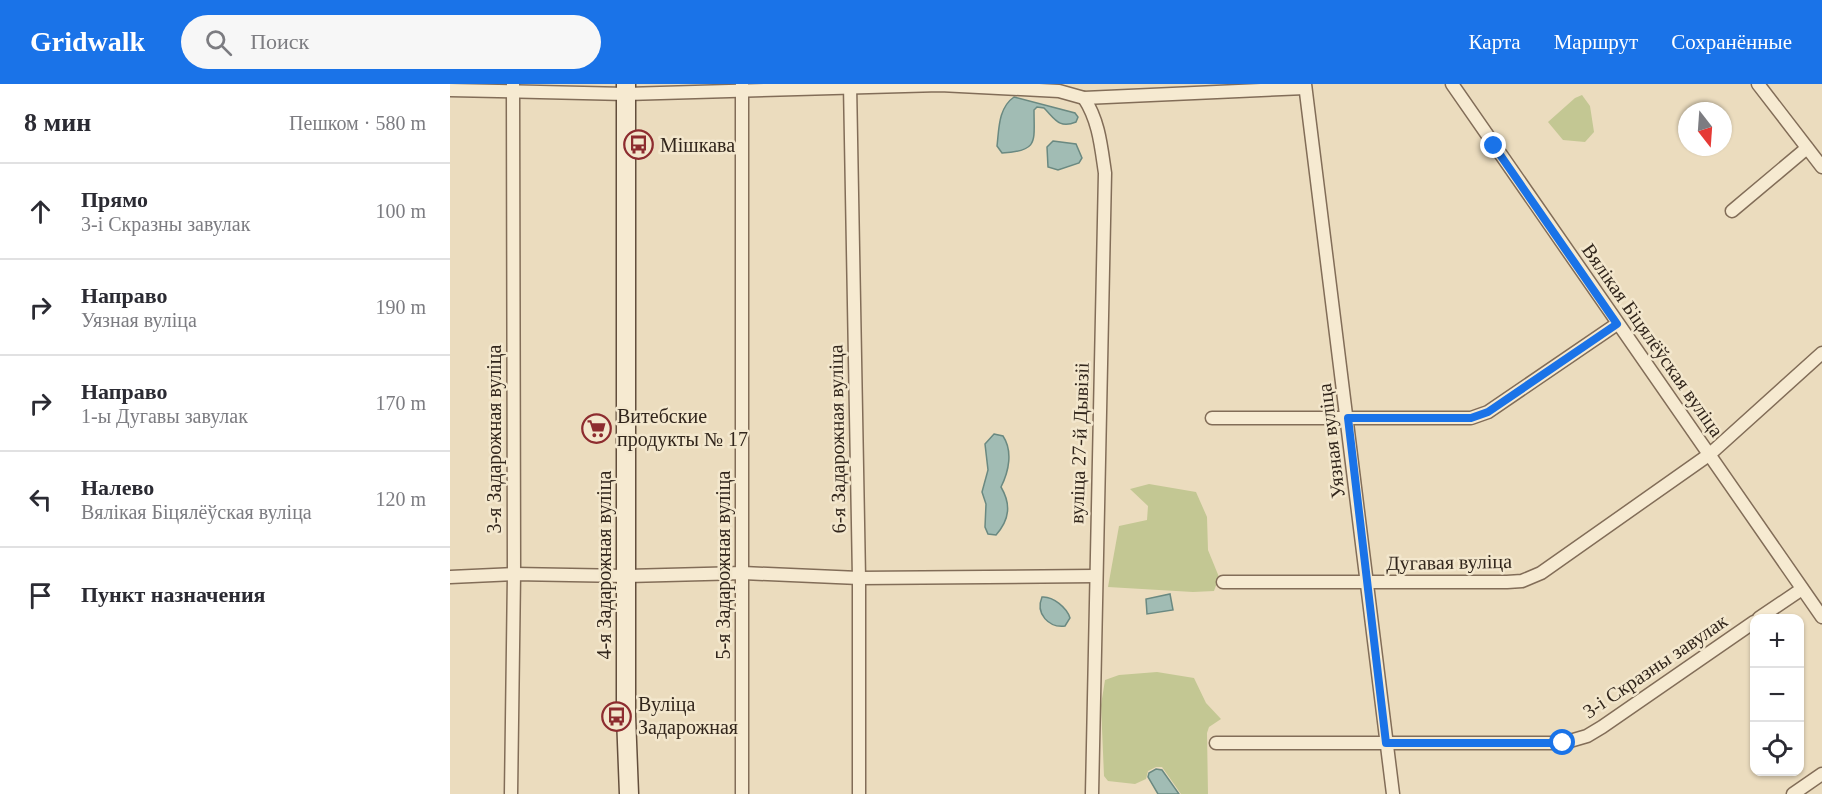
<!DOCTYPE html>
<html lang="ru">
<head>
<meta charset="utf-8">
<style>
  :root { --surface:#fff; --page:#f7f7f7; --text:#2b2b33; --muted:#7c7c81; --line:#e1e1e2; --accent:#1a73e8 }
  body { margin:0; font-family:Georgia,serif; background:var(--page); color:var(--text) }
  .controls { position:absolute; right:18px; bottom:18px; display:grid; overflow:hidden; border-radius:12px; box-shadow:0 2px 4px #0004 }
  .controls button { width:54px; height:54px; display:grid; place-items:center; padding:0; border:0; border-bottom:2px solid var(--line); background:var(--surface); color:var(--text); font:30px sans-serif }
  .compass { position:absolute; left:1228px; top:18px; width:54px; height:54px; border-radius:50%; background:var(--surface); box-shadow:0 2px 4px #0004; rotate:163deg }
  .stop { position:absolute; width:18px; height:18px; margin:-14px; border:4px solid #1a73e8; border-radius:50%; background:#fff }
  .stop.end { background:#1a73e8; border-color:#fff; box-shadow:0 2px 6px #0008 }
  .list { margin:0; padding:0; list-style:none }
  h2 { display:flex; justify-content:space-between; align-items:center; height:78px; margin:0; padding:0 24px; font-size:26px }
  h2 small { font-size:20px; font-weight:400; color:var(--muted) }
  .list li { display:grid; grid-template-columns:39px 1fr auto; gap:18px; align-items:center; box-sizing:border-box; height:96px; padding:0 24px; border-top:2px solid var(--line) }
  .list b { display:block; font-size:22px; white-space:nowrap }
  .list p { margin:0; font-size:20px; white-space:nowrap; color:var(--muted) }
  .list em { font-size:20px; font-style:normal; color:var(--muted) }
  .icon { flex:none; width:33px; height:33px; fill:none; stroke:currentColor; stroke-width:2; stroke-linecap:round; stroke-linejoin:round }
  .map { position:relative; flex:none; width:1372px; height:710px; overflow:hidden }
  header { display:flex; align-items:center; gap:36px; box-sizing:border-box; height:84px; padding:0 30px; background:var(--accent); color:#fff }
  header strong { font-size:28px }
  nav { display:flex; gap:33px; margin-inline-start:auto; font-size:21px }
  .search { width:420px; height:54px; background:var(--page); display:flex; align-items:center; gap:15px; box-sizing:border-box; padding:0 21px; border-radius:33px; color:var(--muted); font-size:22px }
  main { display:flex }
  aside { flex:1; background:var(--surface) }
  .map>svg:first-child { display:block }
</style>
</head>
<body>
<header>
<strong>Gridwalk</strong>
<div class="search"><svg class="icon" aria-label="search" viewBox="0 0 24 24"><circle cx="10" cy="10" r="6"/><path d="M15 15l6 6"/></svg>Поиск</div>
<nav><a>Карта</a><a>Маршрут</a><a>Сохранённые</a></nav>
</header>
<main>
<aside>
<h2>8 мин<small>Пешком · 580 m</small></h2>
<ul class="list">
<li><svg class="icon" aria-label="ahead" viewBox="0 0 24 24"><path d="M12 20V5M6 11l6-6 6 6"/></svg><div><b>Прямо</b><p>3-і Скразны завулак</p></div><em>100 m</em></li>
<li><svg class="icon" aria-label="right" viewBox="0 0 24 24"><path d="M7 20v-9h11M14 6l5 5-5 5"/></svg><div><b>Направо</b><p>Уязная вуліца</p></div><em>190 m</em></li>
<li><svg class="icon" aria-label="right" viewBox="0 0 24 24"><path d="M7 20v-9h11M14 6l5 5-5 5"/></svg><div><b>Направо</b><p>1-ы Дугавы завулак</p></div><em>170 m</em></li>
<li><svg class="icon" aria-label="left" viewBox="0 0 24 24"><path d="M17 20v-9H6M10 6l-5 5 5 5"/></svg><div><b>Налево</b><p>Вялікая Біцялёўская вуліца</p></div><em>120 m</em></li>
<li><svg class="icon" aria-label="arrive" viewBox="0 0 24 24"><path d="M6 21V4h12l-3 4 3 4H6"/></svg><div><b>Пункт назначения</b></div></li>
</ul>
</aside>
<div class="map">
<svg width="1372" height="710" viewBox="0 0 1372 710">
  <rect width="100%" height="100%" fill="#ebdcbe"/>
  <g fill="#c3c793">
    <path d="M1132,11L1140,22L1144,48L1135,58L1113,56L1098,38L1125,14Z"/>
    <path d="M699,400L746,408L757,433L758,466L769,493L764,507L743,508L658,503L669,442L697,436L698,422L680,405Z"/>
    <path d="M707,588L744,594L756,619L771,635L759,643L757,649L758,710H731L712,683H706L698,687L696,695L685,700L658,697L654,692L651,621L655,596L669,591Z"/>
  </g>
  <g fill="#a1bcb4" stroke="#6a8981" stroke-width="1.5">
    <path d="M564,13L625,29L628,33L626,38C609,45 605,35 594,24L587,23L584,26C584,58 589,67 552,69L547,62C549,46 548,24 564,13Z"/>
    <path d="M603,57L626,60L632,74L629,79L608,86L598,83L597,63Z"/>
    <path d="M544,350L553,352C563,367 559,387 551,403C561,420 560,435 546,451L538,450L535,443L536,420L532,408L538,386L535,360Z"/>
    <path d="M720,510L723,526L697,530L696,515Z"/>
    <path d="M592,513C603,512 617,524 620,534L615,542C599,544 585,530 592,513Z"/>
    <path d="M706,685L712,686L729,710H708L698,693L699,689Z"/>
  </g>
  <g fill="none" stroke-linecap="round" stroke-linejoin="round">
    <defs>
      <g id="minor">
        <path d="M400,0L409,494V710"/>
        <path d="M855,0L943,710"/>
        <path d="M1002,0L1372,533"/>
        <path d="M1308,0L1372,83"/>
        <path d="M0,6L176,10L490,1L609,7L634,14L855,4"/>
        <path d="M634,14C649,37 651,62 655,89L642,710"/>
        <path d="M1282,127L1357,64"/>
        <path d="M762,334H1021L1038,328L1167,240"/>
        <path d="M0,493L64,490L177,492L293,489L409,494L645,492"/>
        <path d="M773,498H1057L1072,497L1091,489L1260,370L1372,269"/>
        <path d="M1309,534L1352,505"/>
        <path d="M766,659H1113L1137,652L1152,643L1304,538"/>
        <path d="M61,710L64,490L63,0"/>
        <path d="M292,710V0"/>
        <path d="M1343,710L1372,690"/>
      </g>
      <path id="secondary" d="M176,0V632L179,710"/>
    </defs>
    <use href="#minor" stroke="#826d58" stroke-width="15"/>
    <use href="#secondary" stroke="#634e3c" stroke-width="21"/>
    <use href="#minor" stroke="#f6ead1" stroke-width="12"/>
    <use href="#secondary" stroke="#f6ead1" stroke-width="18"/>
  </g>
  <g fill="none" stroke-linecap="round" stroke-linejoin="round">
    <path stroke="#1a73e8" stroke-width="8" d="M1044,62L1167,240L1038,328L1021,334H898L936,659H1113"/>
  </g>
  <defs>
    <symbol id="bus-ring" viewBox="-11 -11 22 22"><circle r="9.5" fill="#f3e7cd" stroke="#8d2c2f" stroke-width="1.5"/><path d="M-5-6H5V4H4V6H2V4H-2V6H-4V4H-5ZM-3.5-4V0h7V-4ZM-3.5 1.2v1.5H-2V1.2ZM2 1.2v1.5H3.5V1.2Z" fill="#8d2c2f"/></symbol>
    <symbol id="supermarket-ring" viewBox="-11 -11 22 22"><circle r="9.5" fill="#f3e7cd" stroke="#8d2c2f" stroke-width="1.5"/><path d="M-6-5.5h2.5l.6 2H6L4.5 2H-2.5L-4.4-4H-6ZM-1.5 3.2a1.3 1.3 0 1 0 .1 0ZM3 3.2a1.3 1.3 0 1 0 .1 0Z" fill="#8d2c2f"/></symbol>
  </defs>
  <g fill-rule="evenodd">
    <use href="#bus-ring" x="172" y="44" width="33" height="33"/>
    <use href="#supermarket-ring" x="130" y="328" width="33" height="33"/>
    <use href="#bus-ring" x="150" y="616" width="33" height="33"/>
  </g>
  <g text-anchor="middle" stroke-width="5" stroke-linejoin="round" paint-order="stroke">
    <g font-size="20" fill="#32261c" stroke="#f3e7cd" text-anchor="start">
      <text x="210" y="68">Мішкава</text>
      <text x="167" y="339">Витебские<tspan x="167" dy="23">продукты № 17</tspan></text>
      <text x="188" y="627">Вуліца<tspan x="188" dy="23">Задарожная</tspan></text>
    </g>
    <g font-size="20" fill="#32261c" stroke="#f3e7cd">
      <text transform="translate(1203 256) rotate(55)" y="7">Вялікая Біцялёўская вуліца</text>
      <text transform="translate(44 355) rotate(-90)" y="7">3-я Задарожная вуліца</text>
      <text transform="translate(387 355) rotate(-91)" y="7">6-я Задарожная вуліца</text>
      <text transform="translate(881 357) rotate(-97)" y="7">Уязная вуліца</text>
      <text transform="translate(629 359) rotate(-88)" y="7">вуліца 27-й Дывізіі</text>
      <text transform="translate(999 478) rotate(-1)" y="7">Дугавая вуліца</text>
      <text transform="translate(154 481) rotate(-90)" y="7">4-я Задарожная вуліца</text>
      <text transform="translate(273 481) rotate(-90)" y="7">5-я Задарожная вуліца</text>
      <text transform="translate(1205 582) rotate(-34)" y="7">3-і Скразны завулак</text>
    </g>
  </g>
</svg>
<div class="controls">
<button>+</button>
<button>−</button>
<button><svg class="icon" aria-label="locate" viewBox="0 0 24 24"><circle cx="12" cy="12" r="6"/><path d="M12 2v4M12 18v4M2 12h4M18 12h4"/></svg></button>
</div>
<svg class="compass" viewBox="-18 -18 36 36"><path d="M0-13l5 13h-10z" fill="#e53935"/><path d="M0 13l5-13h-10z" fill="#7c7c81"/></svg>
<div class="stop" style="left:1113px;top:659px"></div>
<div class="stop end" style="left:1044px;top:62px"></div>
</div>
</main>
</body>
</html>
